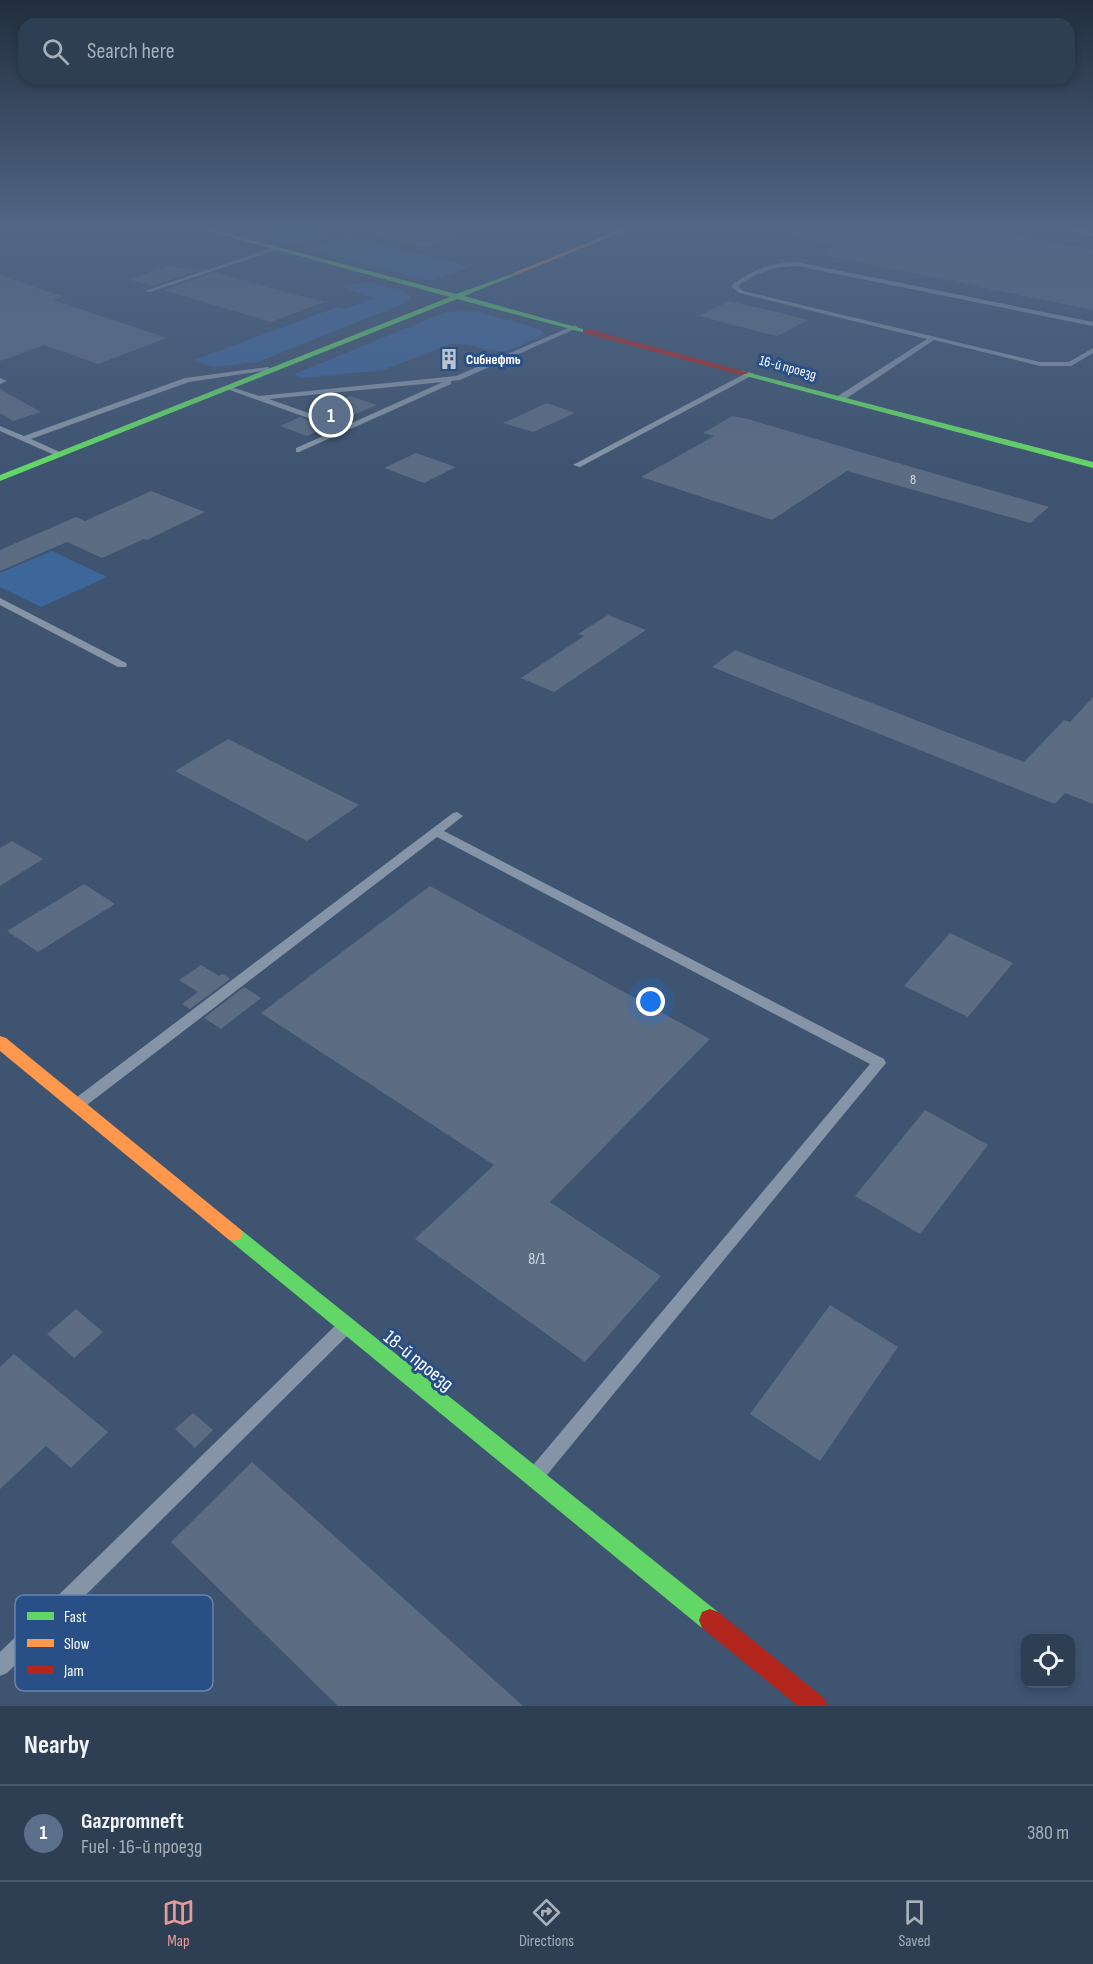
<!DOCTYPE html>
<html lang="en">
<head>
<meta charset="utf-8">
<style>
  :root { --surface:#2e3f54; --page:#36465a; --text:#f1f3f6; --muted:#a7afb8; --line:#49586b; --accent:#e69b98 }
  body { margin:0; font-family:"Sofia Sans Condensed",sans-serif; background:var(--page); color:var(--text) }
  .controls { position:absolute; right:18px; bottom:18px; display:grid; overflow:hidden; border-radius:12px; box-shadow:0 3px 9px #0003 }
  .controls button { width:54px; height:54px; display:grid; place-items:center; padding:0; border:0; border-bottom:2px solid var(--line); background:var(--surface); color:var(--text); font:30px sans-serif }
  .you { position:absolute; left:651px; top:1002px; width:21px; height:21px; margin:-15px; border:4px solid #fff; border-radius:50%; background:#1a73e8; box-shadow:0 0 0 9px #1a73e833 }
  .badge { display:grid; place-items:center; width:39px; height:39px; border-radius:50%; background:var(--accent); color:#fff; font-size:20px; font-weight:700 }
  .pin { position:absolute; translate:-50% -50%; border:3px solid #fff; box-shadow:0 2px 6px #0006 }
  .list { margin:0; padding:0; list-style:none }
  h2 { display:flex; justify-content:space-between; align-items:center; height:78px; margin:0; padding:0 24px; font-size:26px }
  h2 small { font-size:20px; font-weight:400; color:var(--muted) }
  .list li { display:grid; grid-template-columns:39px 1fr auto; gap:18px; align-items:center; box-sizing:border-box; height:96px; padding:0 24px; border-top:2px solid var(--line) }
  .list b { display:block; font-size:22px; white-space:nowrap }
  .list p { margin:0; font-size:20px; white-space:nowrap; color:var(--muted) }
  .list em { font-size:20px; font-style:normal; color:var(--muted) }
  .icon { flex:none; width:33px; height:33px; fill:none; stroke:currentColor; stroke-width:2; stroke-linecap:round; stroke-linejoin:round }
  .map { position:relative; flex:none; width:1093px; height:1706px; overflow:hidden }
  .search { position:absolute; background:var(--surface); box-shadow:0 3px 9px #0003; left:18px; right:18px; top:18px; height:66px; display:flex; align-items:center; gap:15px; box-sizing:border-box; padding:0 21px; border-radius:18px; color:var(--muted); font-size:22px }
  .sheet { height:174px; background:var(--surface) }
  nav { display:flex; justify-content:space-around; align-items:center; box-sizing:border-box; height:84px; border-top:2px solid var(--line); background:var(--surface); font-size:16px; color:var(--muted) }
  nav a { display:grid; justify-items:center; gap:3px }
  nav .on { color:var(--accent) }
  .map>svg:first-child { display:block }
</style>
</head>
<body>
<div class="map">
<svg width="1093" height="1706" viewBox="0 0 1093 1706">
  <rect width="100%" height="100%" fill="#3e5470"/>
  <g fill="#3d669b">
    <path d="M221,227H306L335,234L293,246Z"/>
    <path d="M351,237L471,267L431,281L304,249Z"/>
    <path d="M372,283L400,290L411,296L409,300L400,305L258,362L213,367L194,360L337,307L346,309L375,298L341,287L349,284Z"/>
    <path d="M456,311L479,312L540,329L544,334C531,340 513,352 498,351C481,350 468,342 451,344L383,370L301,378L294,374L444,313Z"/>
    <path d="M52,551L107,577L41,607L0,587V573Z"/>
  </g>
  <g fill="#5b6c83">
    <path d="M373,227H424L459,235L426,247L372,235Z"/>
    <path d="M794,227H974L1093,250V310L820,254L837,245L793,236Z"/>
    <path d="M171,265L192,271L203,269L152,286L128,279Z"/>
    <path d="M216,272L282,291L324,302L271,322L164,290Z"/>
    <path d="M0,275L64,297L53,300L167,338L98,364L44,345L0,361Z"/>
    <path d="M729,301L781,313L808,320L777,336L699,316Z"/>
    <path d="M0,389L41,412L13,421L0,413Z"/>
    <path d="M350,396L377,405L339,421L312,412Z"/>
    <path d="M547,403L575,413L533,432L503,423Z"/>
    <path d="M732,416L744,418L1049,507L1030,523L847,471L772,520L641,477L714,436L703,433Z"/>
    <path d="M300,417L327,427L307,436L280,426Z"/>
    <path d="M416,453L456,467L424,483L384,468Z"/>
    <path d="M151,491L205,512L147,540L144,539L102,558L67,542L0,571V550L76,517L85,521Z"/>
    <path d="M608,615L646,630L554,692L521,678L584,636L578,634Z"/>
    <path d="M735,650L1024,762L1064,720L1070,722L1093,697V804L1065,793L1055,804L712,667Z"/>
    <path d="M228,739L359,805L307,841L175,771Z"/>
    <path d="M12,841L43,859L0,886V848Z"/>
    <path d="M84,884L115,904L38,952L7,931Z"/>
    <path d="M430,886L710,1039L550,1202L661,1276L585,1362L415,1239L494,1165L261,1013Z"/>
    <path d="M950,933L1013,963L968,1017L904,986Z"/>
    <path d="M201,965L219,976L223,974L230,979L190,1009L182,1004L198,992L179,980Z"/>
    <path d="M244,987L261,998L221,1029L204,1018Z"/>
    <path d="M925,1110L988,1145L920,1234L855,1196Z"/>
    <path d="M830,1305L898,1347L820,1461L750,1414Z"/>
    <path d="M76,1309L103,1332L74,1358L47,1334Z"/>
    <path d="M14,1354L108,1432L71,1468L46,1446L0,1489V1367Z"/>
    <path d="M193,1413L213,1430L195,1448L175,1429Z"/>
    <path d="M252,1462L523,1706H338L171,1542Z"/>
  </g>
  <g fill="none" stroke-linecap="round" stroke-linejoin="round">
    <g fill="#8594a6" fill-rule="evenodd">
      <path d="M1053,227H1064L1093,232V236Z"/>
      <path d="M277,246L279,249L150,292L145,291Z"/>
      <path d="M797,262L1093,322V326L797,266C774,266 757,273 738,286L743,291L1040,362H1069L1093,348V353L1071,366H1040L934,340L844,400H838V396L927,339L739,293L731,286C750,270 772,262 797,262Z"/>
      <path d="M575,325L578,327L577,328L460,380L451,381V384L299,452H296V448L339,429L224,388L228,386L259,396L456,376ZM443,382L345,426L269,399Z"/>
      <path d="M268,367L270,368V370L189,382L31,439L62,453L63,455L59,457L0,431V426L24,436L185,378Z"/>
      <path d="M748,372L755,374L580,467L573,465Z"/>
      <path d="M0,378L7,381L0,384Z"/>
      <path d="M0,598L126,663L127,665L126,667H118L0,605Z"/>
      <path d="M457,812L463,816L444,831L884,1059L886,1063L546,1476L540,1479L534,1476L531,1470L534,1464L870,1064L437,837L83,1108L78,1110L73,1108L71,1104L73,1100L453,813Z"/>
      <path d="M343,1322L349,1324L351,1329L349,1334L7,1673L0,1676V1652L337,1324Z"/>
    </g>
    <g fill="#63d668" fill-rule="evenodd">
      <path d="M193,227H203L456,294L518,272V274L464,296L590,331L586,333L457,299L0,481V475L450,297Z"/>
      <path d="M742,371L1093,462V468L742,375Z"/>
      <path d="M234,1227L240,1229L718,1612L721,1620L718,1628L710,1631L702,1628L228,1239L225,1234L228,1229Z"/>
    </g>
    <g fill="#ff974d" fill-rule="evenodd">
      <path d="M627,227H635L518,274L513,273Z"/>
      <path d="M0,1036L6,1038L240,1229L243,1234L240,1239L234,1241L228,1239L0,1051Z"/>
    </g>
    <g fill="#b3261e" fill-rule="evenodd">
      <path d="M583,329H589L749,373L742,375L583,333Z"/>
      <path d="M710,1609L718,1612L824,1698L828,1706H798L702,1628L699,1620L702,1612Z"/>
    </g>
  </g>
  <linearGradient id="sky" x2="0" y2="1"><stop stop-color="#222e3e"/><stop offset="0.49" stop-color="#526786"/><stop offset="1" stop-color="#526786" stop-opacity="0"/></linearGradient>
  <rect width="1093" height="466" fill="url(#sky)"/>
  <defs>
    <symbol id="building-bare" viewBox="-9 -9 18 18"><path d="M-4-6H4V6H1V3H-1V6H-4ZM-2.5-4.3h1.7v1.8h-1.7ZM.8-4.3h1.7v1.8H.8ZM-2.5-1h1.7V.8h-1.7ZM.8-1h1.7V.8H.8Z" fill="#bbc3cd" stroke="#285086" stroke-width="2.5" paint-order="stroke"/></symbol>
  </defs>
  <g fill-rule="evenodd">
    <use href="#building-bare" x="434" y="344" width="30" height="30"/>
  </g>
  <g text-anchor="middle" stroke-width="6" stroke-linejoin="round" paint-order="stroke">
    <g font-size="14" font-weight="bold" fill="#fff" stroke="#285086" text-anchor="start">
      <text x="466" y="364">Сибнефть</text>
    </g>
    <g font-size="14" fill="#fff" stroke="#285086">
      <text transform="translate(788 367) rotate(15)" y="5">16-й проезд</text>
    </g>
    <g font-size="14" fill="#d6dae0">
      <text x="913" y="484">8</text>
    </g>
    <g font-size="16" fill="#d6dae0">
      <text x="537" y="1264">8/1</text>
    </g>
    <g font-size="20" fill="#fff" stroke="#285086">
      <text transform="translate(419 1360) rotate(39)" y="7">18-й проезд</text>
    </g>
  </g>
  <rect x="15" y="1595" width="198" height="96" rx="9" fill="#285086" stroke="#6884aa" stroke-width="1.5"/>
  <rect x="27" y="1612" width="27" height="8" fill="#63d668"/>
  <rect x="27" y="1639" width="27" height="8" fill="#ff974d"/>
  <rect x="27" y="1666" width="27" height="8" fill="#b3261e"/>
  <g font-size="16" fill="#fff">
    <text x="64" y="1622">Fast</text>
    <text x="64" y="1649">Slow</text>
    <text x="64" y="1676">Jam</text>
  </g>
</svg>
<div class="controls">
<button><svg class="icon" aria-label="locate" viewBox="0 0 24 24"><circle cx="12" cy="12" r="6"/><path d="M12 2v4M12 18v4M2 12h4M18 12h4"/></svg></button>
</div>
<div class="you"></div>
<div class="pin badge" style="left:331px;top:415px;background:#5c6f8a">1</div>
<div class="search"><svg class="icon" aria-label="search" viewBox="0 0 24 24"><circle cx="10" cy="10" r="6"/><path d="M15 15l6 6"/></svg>Search here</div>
</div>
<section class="sheet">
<h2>Nearby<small></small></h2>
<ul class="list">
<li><span class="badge" style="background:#5c6f8a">1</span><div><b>Gazpromneft</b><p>Fuel · 16-й проезд</p></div><em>380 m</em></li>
</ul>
</section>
<nav>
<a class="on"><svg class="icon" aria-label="map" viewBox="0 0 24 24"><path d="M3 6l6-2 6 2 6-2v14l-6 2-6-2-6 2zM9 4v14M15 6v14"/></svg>Map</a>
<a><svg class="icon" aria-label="directions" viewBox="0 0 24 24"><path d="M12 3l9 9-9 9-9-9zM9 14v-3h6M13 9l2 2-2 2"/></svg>Directions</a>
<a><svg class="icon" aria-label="saved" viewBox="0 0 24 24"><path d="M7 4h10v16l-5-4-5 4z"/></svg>Saved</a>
</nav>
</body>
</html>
